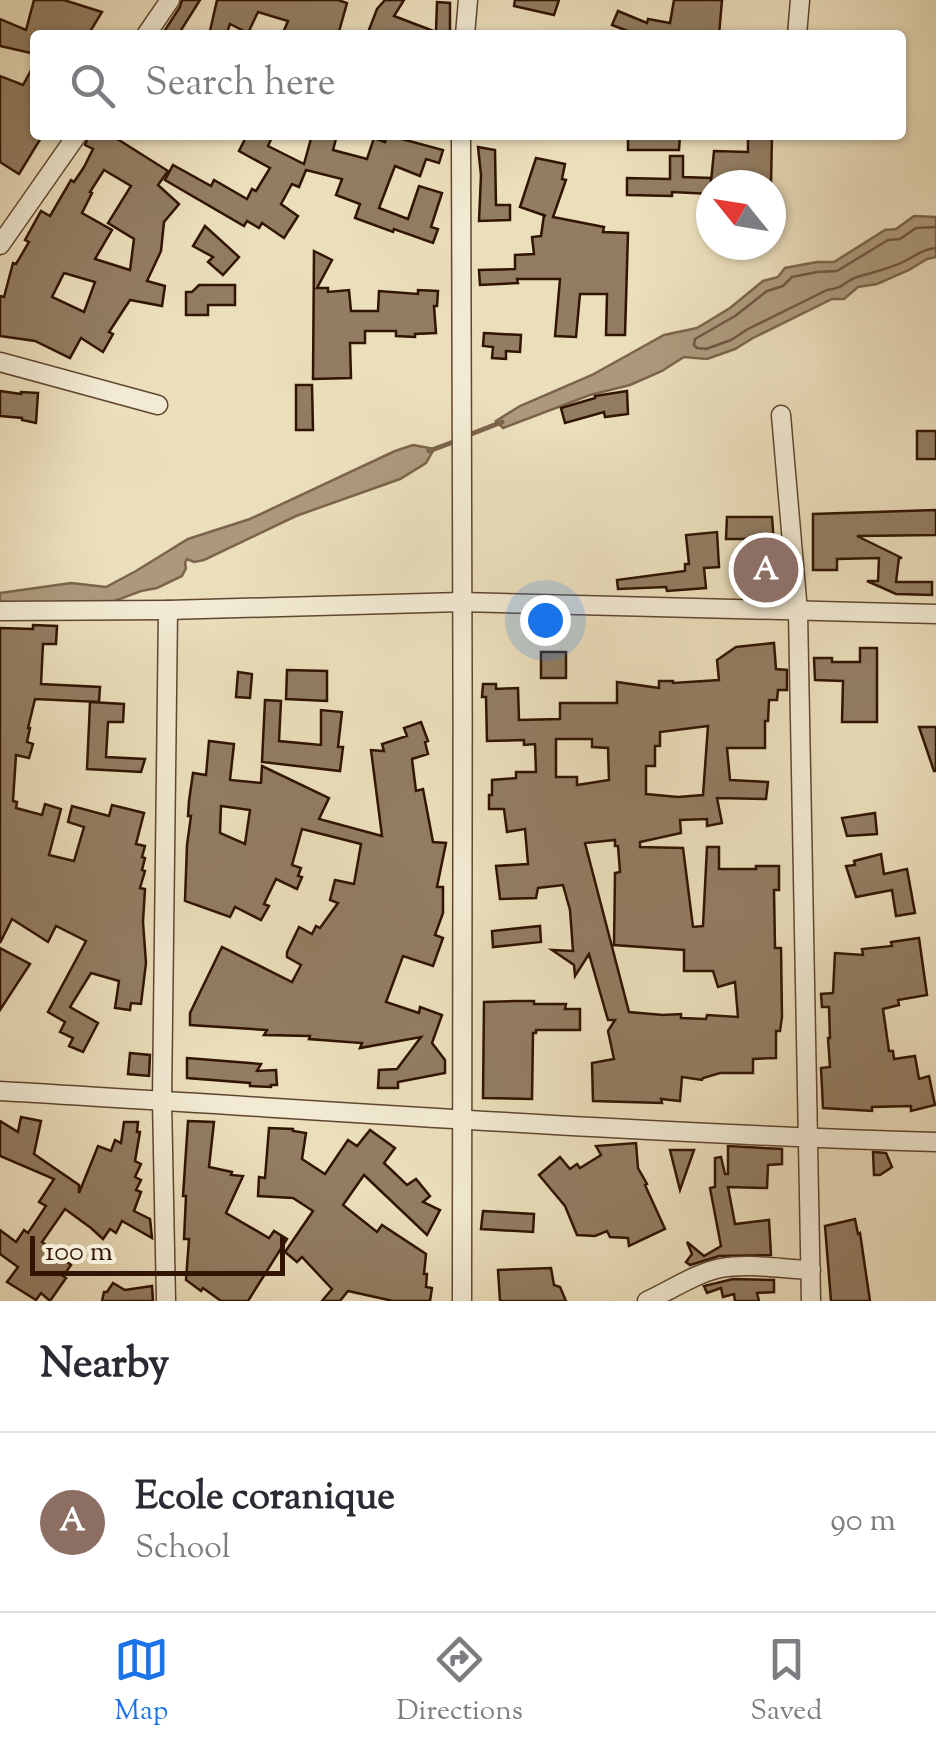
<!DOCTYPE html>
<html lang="en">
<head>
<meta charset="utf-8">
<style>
  :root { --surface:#fff; --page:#f2f2f3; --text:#2b2b33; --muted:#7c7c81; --line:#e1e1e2; --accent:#1a73e8 }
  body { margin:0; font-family:"Sorts Mill Goudy",serif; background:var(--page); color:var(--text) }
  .compass { position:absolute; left:696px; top:170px; width:90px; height:90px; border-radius:50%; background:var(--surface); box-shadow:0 2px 8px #0004; rotate:300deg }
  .scale { position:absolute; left:30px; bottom:25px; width:255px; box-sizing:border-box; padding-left:10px; border:5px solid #311401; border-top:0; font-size:28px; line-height:35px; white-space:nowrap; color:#311401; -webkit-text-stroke:8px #f2ead3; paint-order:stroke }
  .you { position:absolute; left:545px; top:620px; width:35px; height:35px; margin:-25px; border:8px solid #fff; border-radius:50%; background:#1a73e8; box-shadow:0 0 0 15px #1a73e833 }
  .badge { display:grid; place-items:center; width:65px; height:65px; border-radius:50%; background:var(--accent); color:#fff; font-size:32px; font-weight:700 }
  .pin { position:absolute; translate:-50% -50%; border:5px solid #fff; box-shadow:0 2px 10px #0006 }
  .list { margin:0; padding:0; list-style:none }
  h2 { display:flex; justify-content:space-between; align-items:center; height:130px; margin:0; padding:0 40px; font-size:42px }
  h2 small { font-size:32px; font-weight:400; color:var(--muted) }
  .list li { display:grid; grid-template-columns:65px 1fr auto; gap:30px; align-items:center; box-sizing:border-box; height:180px; padding:0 40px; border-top:2px solid var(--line) }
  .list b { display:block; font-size:38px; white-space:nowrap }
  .list p { margin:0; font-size:32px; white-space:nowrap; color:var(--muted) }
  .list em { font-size:32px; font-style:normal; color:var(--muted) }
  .icon { flex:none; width:55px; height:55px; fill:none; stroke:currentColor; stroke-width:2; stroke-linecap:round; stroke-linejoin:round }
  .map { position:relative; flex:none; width:936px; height:1301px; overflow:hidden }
  .search { position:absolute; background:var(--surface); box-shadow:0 2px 8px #0004; left:30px; right:30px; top:30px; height:110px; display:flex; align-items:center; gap:25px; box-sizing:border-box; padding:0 35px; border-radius:10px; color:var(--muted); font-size:38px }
  .sheet { height:310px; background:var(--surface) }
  nav { display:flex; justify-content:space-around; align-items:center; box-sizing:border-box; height:140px; border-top:2px solid var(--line); background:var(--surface); font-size:28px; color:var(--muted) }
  nav a { display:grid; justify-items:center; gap:5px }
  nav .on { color:var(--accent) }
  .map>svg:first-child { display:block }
</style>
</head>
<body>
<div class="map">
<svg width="936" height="1301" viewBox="0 0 936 1301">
  <rect width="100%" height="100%" fill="#ebdebb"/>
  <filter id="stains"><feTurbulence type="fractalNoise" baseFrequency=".002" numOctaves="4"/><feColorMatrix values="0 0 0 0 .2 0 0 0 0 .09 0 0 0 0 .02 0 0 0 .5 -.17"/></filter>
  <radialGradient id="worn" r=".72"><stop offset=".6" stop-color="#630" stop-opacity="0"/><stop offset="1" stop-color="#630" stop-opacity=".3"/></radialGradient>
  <g fill="#ac997c" stroke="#7b644b" stroke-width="2.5">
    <path d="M914,216L936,217V257L927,259L909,270L877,284L858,287L844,299H832L753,338L735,349L707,359L684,357L662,371L630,385L590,395L503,428L496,421L520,406L592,375L664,335L697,328L730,308L763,281L778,277L785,268L817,262H834L885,230L896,229Z"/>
    <path d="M413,445L434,449L426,463L400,479L296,516L204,560L194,562L187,559L185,563L186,568L182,576L157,588L141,591L112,602L0,605V593L71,583L106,587L136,571L188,539L250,519L395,451Z"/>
  </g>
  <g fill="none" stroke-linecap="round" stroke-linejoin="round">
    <path stroke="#6e563e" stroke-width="2.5" d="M936,227L916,228L900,239L888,240L837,271L817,272L792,277L783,286L767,291L735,316L695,339L694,345L697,348L706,349L731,340L748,329L827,290C845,288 844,281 857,277C873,272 890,269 905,261C917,255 923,249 936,248"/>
    <g stroke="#7b644b" stroke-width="5">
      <path d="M466,436L502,422"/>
      <path d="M429,451L456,441"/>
    </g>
  </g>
  <g fill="#927d62" stroke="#311401" stroke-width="2.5" fill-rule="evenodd">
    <path d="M34,0H64L102,12L88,35H35V54L0,46V19L26,30Z"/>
    <path d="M182,0H200L178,35H173L165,30L180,7Z"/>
    <path d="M217,0H338L347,3L338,35H282L288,21L258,12L248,33L230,24L226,35L210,31Z"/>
    <path d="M385,0H404L394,16L436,32L437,2L450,3V35H367L377,9Z"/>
    <path d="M515,0H559L554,15L514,6Z"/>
    <path d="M674,0H722L719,35H638L612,25L618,11L647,23L648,19L670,23Z"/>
    <path d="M35,63V135L41,138L19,174L0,162V76L23,85Z"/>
    <path d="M89,135H111L168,171L158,185L179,204L164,222L161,251L147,281L165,286L162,306L130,300L109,332L113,334L103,352L81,338L70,358L35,341L0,336V296L4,297L13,263L16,264L29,242L25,240L41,211L50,216L71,180L74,182L84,167L93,149L85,145ZM104,170L131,186L108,223L134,239L130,270L95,259L112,230L82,213L92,193L90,192ZM64,273L95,282L84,312L52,297Z"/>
    <path d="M247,135H273L268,146L304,164L312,135H337L333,150L367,159L374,138L385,142L387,135L443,150L439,163L426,159L420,176L395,166L379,208L408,219L419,186L442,193L431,227L438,229L433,243L394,229L393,232L355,218L360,204L336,195L342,179L306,170L299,187L292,184L281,204L298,216L284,238L262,223L259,228L247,221L244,226L165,180L173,165L211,186L214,180L247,199L252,189L256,191L270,168L239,151Z"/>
    <path d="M628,135H680L679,150H628Z"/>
    <path d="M748,135H772L771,185H711V194L672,192V196L627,195V178L670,179V156H683V177L711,178V182L714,151L748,152Z"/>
    <path d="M478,147L495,150L496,205H510V220L479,221L481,175Z"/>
    <path d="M536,158L565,164L562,179L566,180L553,217L604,227L603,232L628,233L625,335H606L607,294H580L576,337L555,336L560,279H517L518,283L480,285L479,270L515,269V255L534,254L532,237L541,236L544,215L546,216L520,207Z"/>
    <path d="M205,226L239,257L223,275L208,262L213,257L193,246Z"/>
    <path d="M314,251L332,260L317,288H328V292L349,290L351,311H378L379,291L418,294V290L438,291L437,306H434L436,333L415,334V337L396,336V331H365V343H350L351,378L313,379Z"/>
    <path d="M199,285H235V305H208V315H186V292H192Z"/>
    <path d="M484,333L521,335L520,352L506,351V359L492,358L493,347L483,346Z"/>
    <path d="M296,385H312L313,430H296Z"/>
    <path d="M0,391L21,394V392L38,393L36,423L22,420V418L0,416Z"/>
    <path d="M627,391L628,414L605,417L604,412L565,423L561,408L595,398V396Z"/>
    <rect x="917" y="431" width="19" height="28"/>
    <path d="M936,510V535L857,536L902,558H899L896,582H932V595L896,594L867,581H878L879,558L837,559V570H813V514Z"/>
    <path d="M727,517H772L777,584L758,586L754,539H726Z"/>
    <path d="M717,532L719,567L704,568L706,588L667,591L666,587L618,589L617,580L685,571V564H689L686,535Z"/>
    <path d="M33,625L57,626L56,644H43L41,684L100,687L99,702L35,699L28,728H30L27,742L33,744L29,758L16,755L13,801L17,802L16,808L42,815L45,804L61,809L49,855L74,861L84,827L68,822L72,806L109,816L112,805L144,813L136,844L145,846L142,857L145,858L142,870L145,871L140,888L145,889L143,922L146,963L141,1004L131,1003L130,1010L115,1008L119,981L91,973L70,1007L98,1023L83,1052L69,1046L73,1038L60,1032L65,1022L48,1012L86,941L56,926L48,942L12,919L0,943V628L33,629Z"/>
    <path d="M774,643L776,669L787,670V690H778L777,700H769L768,721H765V748H727L730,780L768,782L766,799L717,798L722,823L707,826V819L680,820L681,833L640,842V847L683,848L693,927L703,926L707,847H719V869H756V866H779V890H774L775,948H781L782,1017L780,1031H776V1058L753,1059V1073H720L703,1078L702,1080L682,1077L680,1101L661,1099L662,1103L593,1101L592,1063L614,1059L608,1031L615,1020H608L589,954L575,976L574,965L552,950L573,951L570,910L563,885L538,888L536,898L500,899L496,866L528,864L525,829L507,832L504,809H489V795H492V780L516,778V772H536L535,744L524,745V740L487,741L486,697H482L483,684H496V689L518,688L519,720L560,719V703H617V682L659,688V681H673V683L719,680L717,660L736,647ZM708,726L703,795L678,797L646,794V766H655V746H660V732ZM556,739H592V747L608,748L609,780L577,785V777H556ZM615,840V846H618L620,872L615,873L614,945L684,950V971H713L718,987L735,982L738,1017L707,1015L706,1019L681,1018V1014L663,1015L629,1012L585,843Z"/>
    <path d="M860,648H877V722H842L843,681L815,680L814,658H832V662H860Z"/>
    <rect x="541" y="652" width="25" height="26"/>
    <path d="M287,670L327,671V701L286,699Z"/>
    <path d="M238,672L252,674L250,698L236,697Z"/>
    <path d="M265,700L281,701L279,741L321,745V710L342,712L338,747H343L340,771L262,762Z"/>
    <path d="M90,702L124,704L123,722H108L106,757L145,759L141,772L87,769Z"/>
    <path d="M421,722L428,741L425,742L428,754L412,759L416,791L423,789L433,842L446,843L437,887H443V913L435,935L443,938L433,966L403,956L386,1002L419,1013L420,1007L442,1015L432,1043L445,1060V1073L398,1082V1088H378L379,1070L397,1069L421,1037L360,1048L362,1043L309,1039L310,1036L264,1035L267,1030L190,1025V1013L222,947L292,982L301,965L287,957V952L299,927L312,934L316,926L320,928L338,903L330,900L335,880L354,884L361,844L302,829L292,865L301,868L298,876L302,877L297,889L276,879L264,904L269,906L261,920L235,907L230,917L185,901L187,845L191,816H188L189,801L193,773L206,775L209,741L234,744L230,780L261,783L262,766L329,798L319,819L382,836L371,750L384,751L382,744L407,736L404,728ZM221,806L250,810L245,844L220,833Z"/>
    <path d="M919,727H936V771H934Z"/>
    <path d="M875,813L877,834L847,836L842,818Z"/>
    <path d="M881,854L884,874L907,869L915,913L896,916L892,890L856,897L846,866L855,865L854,861Z"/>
    <path d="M540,926L541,942L493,947L492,931Z"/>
    <path d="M919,938L927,995L898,1000L899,1005L883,1009L889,1051H893L894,1059L915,1056L919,1079L929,1076L935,1105L911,1111V1106L872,1107V1111L823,1108L821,1068L830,1067L828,1038H830L829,1007H822L821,994L833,993L835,953L863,955L862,949L892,946L891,942Z"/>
    <path d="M0,948L30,964L0,1010Z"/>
    <path d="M515,1001H534V1004H566L565,1009H580V1030H536V1033H533L532,1099L483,1098L484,1002Z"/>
    <path d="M130,1053L150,1055L149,1076L128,1074Z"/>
    <path d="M187,1058L261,1064L257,1071L276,1070L277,1085H271V1087L250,1086V1083L187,1078Z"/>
    <path d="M21,1117L41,1121L34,1154L79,1185V1193L98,1146L111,1151L115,1140L121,1143L124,1122H138L137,1132H140L135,1161L141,1164L135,1177L141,1180L136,1190L141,1192L134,1211L150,1219L152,1238L122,1221L116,1233L110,1229L103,1239L91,1228L65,1209L42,1242L71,1265L63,1276L66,1278L50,1301L41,1293L36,1300L7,1282L18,1267L0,1254V1230L16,1242L24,1230L28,1233L46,1206L39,1202L54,1179L0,1156V1121L18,1132Z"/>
    <path d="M188,1121L214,1122L209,1167L232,1172L231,1175L243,1176L226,1213L269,1238L274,1231L287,1239L248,1301H221L203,1288L201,1291L186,1280L189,1239H184L186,1196H183Z"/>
    <path d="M269,1128L293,1129V1131L306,1133L302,1159L325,1174L348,1140L357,1146L370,1130L395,1148L384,1163L407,1185L416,1179L430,1196L423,1202L440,1210L427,1235L364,1175L343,1205L377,1232L382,1225L426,1254L424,1274H427L426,1287L432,1288L430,1301H393L348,1291L340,1301H322L332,1289L302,1257L297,1262L285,1252L313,1211L293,1198L258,1196L259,1177L265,1178Z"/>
    <path d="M636,1143L638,1168L647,1184L645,1185L665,1229L629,1246L628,1238L610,1237L607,1231L595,1236L577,1235L565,1206L539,1175L560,1157L570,1169L577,1164L580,1168L601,1155L596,1146Z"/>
    <path d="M728,1146L782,1149V1164L768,1165L767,1188L728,1187L735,1224L769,1220L771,1255L719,1256L690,1265L686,1262L692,1254L687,1242L704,1256L721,1246L710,1188L715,1187V1158L721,1157L725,1174H728Z"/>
    <path d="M670,1150H694L680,1190Z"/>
    <path d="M873,1152L886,1153L892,1167L880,1175H874Z"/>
    <path d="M483,1211L534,1214L533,1232L481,1229Z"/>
    <path d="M855,1219L858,1234L860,1233L870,1301H831L825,1226Z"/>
    <path d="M551,1268L554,1285L560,1287L566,1301H500L498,1270Z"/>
    <path d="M733,1279L774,1280V1292L757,1293L759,1301H735L734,1294L723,1297L721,1288L707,1293L704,1286Z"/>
    <path d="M113,1283L125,1290L152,1286L153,1301H102L104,1292H107Z"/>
  </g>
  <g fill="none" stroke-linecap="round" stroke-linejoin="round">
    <defs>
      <g id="street">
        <path d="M146,35L170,0"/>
        <path d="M465,35L468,0"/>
        <path d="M797,35L800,0"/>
        <path d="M461,135C463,524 463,912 462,1301"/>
        <path d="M0,245L77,135"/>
        <path d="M0,362L158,405"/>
        <path d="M781,415L798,612L811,1301"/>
        <path d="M0,611L168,610L461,602L936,614"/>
        <path d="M0,1091C312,1109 624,1133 936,1142"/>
        <path d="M166,1301L162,1100L168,610"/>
        <path d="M647,1301C671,1290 696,1273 721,1268C750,1263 782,1269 811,1270"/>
      </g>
    </defs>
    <use href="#street" stroke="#604630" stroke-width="21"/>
    <use href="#street" stroke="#f2ead3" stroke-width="18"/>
  </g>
  <rect width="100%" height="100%" filter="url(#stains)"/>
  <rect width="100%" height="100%" fill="url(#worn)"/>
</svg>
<svg class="compass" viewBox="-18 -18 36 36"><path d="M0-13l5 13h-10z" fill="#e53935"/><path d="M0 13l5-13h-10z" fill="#7c7c81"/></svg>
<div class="scale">100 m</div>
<div class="you"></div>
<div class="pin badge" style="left:766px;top:570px;background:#8d6e63">A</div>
<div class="search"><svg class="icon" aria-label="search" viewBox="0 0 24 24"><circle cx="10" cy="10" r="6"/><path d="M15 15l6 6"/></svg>Search here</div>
</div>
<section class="sheet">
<h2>Nearby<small></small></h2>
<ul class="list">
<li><span class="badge" style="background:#8d6e63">A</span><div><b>Ecole coranique</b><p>School</p></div><em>90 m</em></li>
</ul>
</section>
<nav>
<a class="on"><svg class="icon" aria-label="map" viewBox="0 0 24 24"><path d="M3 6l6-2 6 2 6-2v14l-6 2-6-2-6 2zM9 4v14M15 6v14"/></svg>Map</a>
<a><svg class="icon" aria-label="directions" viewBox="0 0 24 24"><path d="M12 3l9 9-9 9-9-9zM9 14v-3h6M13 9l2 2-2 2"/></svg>Directions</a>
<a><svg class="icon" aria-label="saved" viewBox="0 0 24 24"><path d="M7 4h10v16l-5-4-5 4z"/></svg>Saved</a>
</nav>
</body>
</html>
